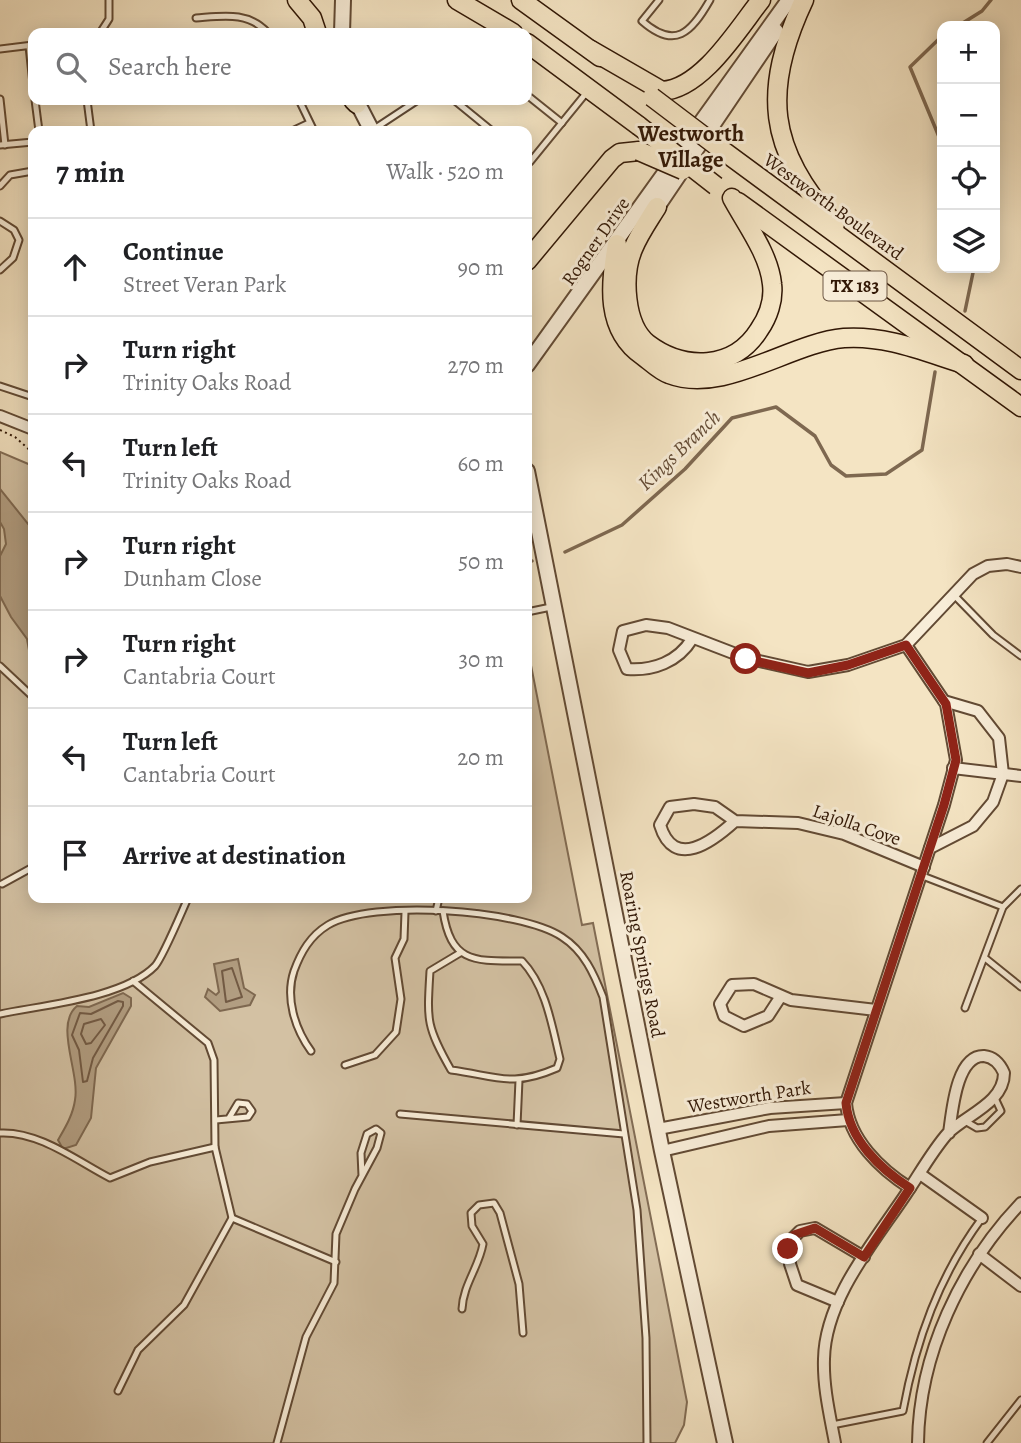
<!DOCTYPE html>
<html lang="en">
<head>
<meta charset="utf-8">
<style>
  :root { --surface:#fff; --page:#f6f6f6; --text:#202124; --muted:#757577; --line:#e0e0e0 }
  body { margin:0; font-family:Alegreya,serif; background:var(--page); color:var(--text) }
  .controls { position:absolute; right:21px; top:21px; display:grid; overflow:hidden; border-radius:14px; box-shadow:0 4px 18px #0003 }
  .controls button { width:63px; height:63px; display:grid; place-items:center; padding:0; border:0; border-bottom:2px solid var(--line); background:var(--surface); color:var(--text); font:35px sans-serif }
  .stop { position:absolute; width:21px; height:21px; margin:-16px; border:5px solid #8f2418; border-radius:50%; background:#fff }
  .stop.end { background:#8f2418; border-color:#fff; box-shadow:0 2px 7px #0008 }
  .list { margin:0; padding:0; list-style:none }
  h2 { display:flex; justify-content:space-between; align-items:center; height:91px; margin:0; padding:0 28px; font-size:30px }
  h2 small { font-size:23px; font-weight:400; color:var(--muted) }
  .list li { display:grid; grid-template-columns:46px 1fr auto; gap:21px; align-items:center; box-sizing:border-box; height:98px; padding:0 28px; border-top:2px solid var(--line) }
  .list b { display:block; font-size:26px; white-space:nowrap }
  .list p { margin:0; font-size:23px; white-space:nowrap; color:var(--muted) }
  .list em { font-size:23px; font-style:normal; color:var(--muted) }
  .icon { flex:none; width:38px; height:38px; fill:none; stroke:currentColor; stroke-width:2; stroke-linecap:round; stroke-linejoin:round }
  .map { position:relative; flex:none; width:1021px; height:1443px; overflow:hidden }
  .search { position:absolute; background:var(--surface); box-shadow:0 4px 18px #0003; left:28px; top:28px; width:504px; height:77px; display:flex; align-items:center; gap:18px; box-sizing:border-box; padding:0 24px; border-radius:14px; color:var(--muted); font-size:26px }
  .panel { position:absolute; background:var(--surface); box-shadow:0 4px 18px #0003; left:28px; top:126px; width:504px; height:777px; border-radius:14px }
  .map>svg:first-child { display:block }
</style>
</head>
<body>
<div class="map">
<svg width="1021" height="1443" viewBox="0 0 1021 1443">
  <rect width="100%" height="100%" fill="#f4e4c3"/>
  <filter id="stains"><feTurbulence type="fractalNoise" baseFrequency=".00286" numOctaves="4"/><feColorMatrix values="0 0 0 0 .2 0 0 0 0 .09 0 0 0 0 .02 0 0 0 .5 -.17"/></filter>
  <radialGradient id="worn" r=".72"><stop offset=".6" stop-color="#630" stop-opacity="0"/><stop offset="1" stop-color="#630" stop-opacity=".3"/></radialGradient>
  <path fill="#d3c1a3" stroke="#826c54" stroke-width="2" d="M0,452L33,466V898H527V645L582,925L593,923L687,1402L684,1425L675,1443H0Z"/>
  <g fill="#b29e82" stroke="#7e6850" stroke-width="2">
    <path d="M0,489L33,530V673L27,639L11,617L0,596V556L6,544L4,529L0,522Z"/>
    <path d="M238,959L244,988L255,995L250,1005L220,1011L205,997L208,989L216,995L219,992L214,964Z"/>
    <path d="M123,993L131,998V1006L96,1068L91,1118L76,1145L63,1149L58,1140C65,1128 73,1115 75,1100C80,1072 54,1025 77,1006L89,1007Z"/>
  </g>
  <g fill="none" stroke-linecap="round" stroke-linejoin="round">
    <g stroke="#725a44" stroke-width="2">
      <path d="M232,968L242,997L226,1002L222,971Z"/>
      <path d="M118,1001L123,1002V1006L93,1058L87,1081L83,1082L79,1050L72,1035L80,1013L91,1014Z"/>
      <path d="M101,1019L105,1025L91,1043L86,1044L81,1034L84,1024Z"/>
    </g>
    <g stroke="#7e6850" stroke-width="3.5">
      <path d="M958,26L982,11L991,0"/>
      <path d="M942,36L910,67L942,144"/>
      <path d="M965,311L974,268"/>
      <path d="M565,552L622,525L685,469L732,418L776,407L815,436L831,465L846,476L886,474L922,450L935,372"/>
      <path d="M527,563L532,561"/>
    </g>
    <defs>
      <g id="service">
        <path d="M659,0L642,21C675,50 691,33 710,0"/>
        <path d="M196,18C223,16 248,11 268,33"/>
        <path d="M100,33L109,19V0"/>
        <path d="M488,33L496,25"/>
        <path d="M29,46L33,84"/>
        <path d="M0,49L33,45"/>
        <path d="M527,95L562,123"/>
        <path d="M0,99L5,145"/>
        <path d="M35,100L39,131"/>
        <path d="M87,100L91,131"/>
        <path d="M299,100L314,131"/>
        <path d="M454,100L492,131"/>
        <path d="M374,129L418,100"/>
        <path d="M292,131L309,123"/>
        <path d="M0,145L33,142"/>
        <path d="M527,160L530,162L587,92"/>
        <path d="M0,186L10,175L33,171"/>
        <path d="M0,221L14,230L19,240L13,258L0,270"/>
        <path d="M0,386L33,397"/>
        <path d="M954,595L993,635L1021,656"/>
        <path d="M527,612L551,607"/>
        <path d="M0,666L33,697"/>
        <path d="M920,875L1003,907"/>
        <path d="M2,884L33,867"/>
        <path d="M436,911L439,898"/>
        <path d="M443,911C451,964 475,961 522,961C546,986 552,1026 560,1059L557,1068C511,1088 497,1076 451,1070C426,1026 427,1021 430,971L460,953"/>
        <path d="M985,958L1021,987"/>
        <path d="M133,981L208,1043L214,1060L215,1147"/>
        <path d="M965,1008L1003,907L1021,889"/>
        <path d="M0,1014C43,1005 124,998 155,966C163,957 182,911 188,898"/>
        <path d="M311,1051C295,1029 285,998 294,971C301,952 310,936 328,925C371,899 520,909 562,937C584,951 594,974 603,997L637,1210L646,1338L647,1443"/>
        <path d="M345,1065L375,1055L396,1032L401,999L395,958L404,939L405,912"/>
        <path d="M400,1114L624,1134"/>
        <path d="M216,1120L248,1117L252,1111L247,1104L238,1103L229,1118"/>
        <path d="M965,1121L977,1128L985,1127L1001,1111L994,1096"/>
        <path d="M517,1125L519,1080"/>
        <path d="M0,1133C39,1131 77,1161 110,1178L150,1162L215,1147L232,1218"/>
        <path d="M462,1309C463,1285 479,1267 483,1244L472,1226L471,1213L479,1205L494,1203L500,1213L519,1284L523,1333"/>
        <path d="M118,1391L138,1350L184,1305L232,1218L336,1262"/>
        <path d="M832,1425L903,1411C916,1340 939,1276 982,1218"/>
        <path d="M277,1443L306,1337L334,1283L336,1234L355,1189L377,1148L381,1133L376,1129L367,1134L361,1153L362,1176"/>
        <path d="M987,1443L1021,1400"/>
      </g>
      <g id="minor">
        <path d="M0,416L33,429"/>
        <path d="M692,639C678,662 653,671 627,669L619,650L623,631L646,625L668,628L746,658L808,672L848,665L906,645L973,574L988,566L1007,564L1021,567"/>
        <path d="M906,645L946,704L956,760L944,805L846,1103C849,1139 880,1169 910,1188"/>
        <path d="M953,768L1021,776"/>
        <path d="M735,821C713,841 674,871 660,825L670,807L694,804L715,807L735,821L798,823L844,834L924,867"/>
        <path d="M930,848L973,826L993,802L1003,774L999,738L978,711L944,701"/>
        <path d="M781,996L768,1016L744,1026L724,1016L720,1004L732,985L754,984L791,1000L876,1010"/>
        <path d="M658,1129L770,1108L846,1103"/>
        <path d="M662,1151L769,1126L848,1120"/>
        <path d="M920,1174L982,1218"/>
        <path d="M979,1254L1021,1286"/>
        <path d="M838,1302L797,1285L790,1264V1241L800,1231L815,1228L864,1257"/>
        <path d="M835,1443C830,1416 823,1387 824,1359C825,1299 874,1242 906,1194C919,1175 932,1151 948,1133C966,1115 1004,1103 1004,1073C1000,1064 994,1057 984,1056C956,1055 952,1113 949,1133"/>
        <path d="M918,1443C919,1354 961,1266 1021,1203"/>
      </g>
      <g id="tertiary">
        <path d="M342,33L343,0"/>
        <path d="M356,100L372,131"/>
        <path d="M657,207L776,31"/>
        <path d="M527,365L789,0"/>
        <path d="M527,471L662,1151L725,1443"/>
      </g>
      <g id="primary">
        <path d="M297,0L312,18L317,33"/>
        <path d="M457,0L513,33"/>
        <path d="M521,0L600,57"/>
        <path d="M804,0C762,89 767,150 835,224"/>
        <path d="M527,43L639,126"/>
        <path d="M591,50L662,91C702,89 738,29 761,0"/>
        <path d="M353,100L357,104"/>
        <path d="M718,147L1021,370"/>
        <path d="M738,202L1021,407"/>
        <path d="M657,207C649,220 639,234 633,249C622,275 624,325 648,344C684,371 734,370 759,330C768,317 774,300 772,284C769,254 746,224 732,198"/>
        <path d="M617,244C610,284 605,330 643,356C651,362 660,371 669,374C724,395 789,343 844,338C886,335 925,352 964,364"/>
        <path d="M527,261L612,159L620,153L639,151"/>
      </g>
    </defs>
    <use href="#service" stroke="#624a34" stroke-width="9"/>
    <use href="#minor" stroke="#624a34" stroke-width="14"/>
    <use href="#tertiary" stroke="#624a34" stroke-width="18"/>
    <use href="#primary" stroke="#311705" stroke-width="21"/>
    <path stroke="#311705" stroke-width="2" stroke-dasharray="2 3.5" stroke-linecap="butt" d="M0,430L15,437L33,453"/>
    <use href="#service" stroke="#f8edd8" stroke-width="5"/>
    <use href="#minor" stroke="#f8edd8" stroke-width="10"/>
    <use href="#tertiary" stroke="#f8edd8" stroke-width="14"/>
    <use href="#primary" stroke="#f4e4c3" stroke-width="18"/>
    <defs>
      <g id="primary-bridge">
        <path d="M652,97L718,147"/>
        <path d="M639,126L716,186"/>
        <path d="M639,151L683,170"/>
      </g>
    </defs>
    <use href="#primary-bridge" stroke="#311705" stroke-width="21" stroke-linecap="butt"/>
    <use href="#primary-bridge" stroke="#f4e4c3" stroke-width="18"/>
  </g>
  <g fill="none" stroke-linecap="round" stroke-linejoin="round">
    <path stroke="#8f2418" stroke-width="9" d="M746,659L808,673L848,665L906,645L946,704L956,760L944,805L846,1103C849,1139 880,1169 910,1188L864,1257L815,1228L794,1235L788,1249"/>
  </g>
  <g text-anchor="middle" stroke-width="6" stroke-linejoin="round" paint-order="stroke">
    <rect fill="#f8edd8" stroke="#6d5744" stroke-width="2" x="823.5" y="271.5" width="63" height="29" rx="5"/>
    <g font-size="18" font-weight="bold" fill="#311705">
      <text x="855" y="292">TX 183</text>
    </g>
    <g font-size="19" fill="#311705" stroke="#f8edd8">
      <text transform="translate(834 206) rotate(36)" y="7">Westworth Boulevard</text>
      <text transform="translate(595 241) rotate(-55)" y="7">Rogner Drive</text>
      <text transform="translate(857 824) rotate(19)" y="7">Lajolla Cove</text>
      <text transform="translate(643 954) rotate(79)" y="7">Roaring Springs Road</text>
      <text transform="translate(749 1096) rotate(-9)" y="7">Westworth Park</text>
    </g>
    <g font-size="21" font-style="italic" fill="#654d37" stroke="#f8edd8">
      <text transform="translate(679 450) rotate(-44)" y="7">Kings Branch</text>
    </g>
    <g font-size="23" font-weight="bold" fill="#311705" stroke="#f8edd8">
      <text x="691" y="141">Westworth<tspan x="691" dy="26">Village</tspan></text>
    </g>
  </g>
  <rect width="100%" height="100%" filter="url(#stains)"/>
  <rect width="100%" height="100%" fill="url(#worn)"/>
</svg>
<div class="controls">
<button>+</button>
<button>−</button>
<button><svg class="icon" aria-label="locate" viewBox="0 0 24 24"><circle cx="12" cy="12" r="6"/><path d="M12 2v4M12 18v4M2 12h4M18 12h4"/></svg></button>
<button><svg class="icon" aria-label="layers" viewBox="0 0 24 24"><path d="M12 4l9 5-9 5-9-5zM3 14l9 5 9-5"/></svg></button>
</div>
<div class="stop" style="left:746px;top:659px"></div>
<div class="stop end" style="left:788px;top:1249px"></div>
<div class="search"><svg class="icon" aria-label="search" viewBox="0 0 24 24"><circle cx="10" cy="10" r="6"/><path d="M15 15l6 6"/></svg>Search here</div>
<section class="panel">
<h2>7 min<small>Walk · 520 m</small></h2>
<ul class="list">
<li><svg class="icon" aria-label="ahead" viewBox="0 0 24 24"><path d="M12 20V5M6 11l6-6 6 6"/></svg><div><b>Continue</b><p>Street Veran Park</p></div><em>90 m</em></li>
<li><svg class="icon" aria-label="right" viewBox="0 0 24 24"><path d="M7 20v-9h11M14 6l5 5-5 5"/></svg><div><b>Turn right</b><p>Trinity Oaks Road</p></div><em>270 m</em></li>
<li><svg class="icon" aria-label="left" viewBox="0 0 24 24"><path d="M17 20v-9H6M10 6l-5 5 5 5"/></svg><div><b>Turn left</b><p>Trinity Oaks Road</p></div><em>60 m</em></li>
<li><svg class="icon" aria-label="right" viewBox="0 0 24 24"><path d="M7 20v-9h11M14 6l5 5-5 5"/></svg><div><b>Turn right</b><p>Dunham Close</p></div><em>50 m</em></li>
<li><svg class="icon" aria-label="right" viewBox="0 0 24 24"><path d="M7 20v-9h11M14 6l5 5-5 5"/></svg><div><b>Turn right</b><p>Cantabria Court</p></div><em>30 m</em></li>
<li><svg class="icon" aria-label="left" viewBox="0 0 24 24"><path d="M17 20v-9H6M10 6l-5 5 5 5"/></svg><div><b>Turn left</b><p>Cantabria Court</p></div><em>20 m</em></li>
<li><svg class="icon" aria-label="arrive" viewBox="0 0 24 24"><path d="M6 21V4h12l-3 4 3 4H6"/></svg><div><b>Arrive at destination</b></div></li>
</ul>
</section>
</div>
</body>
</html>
